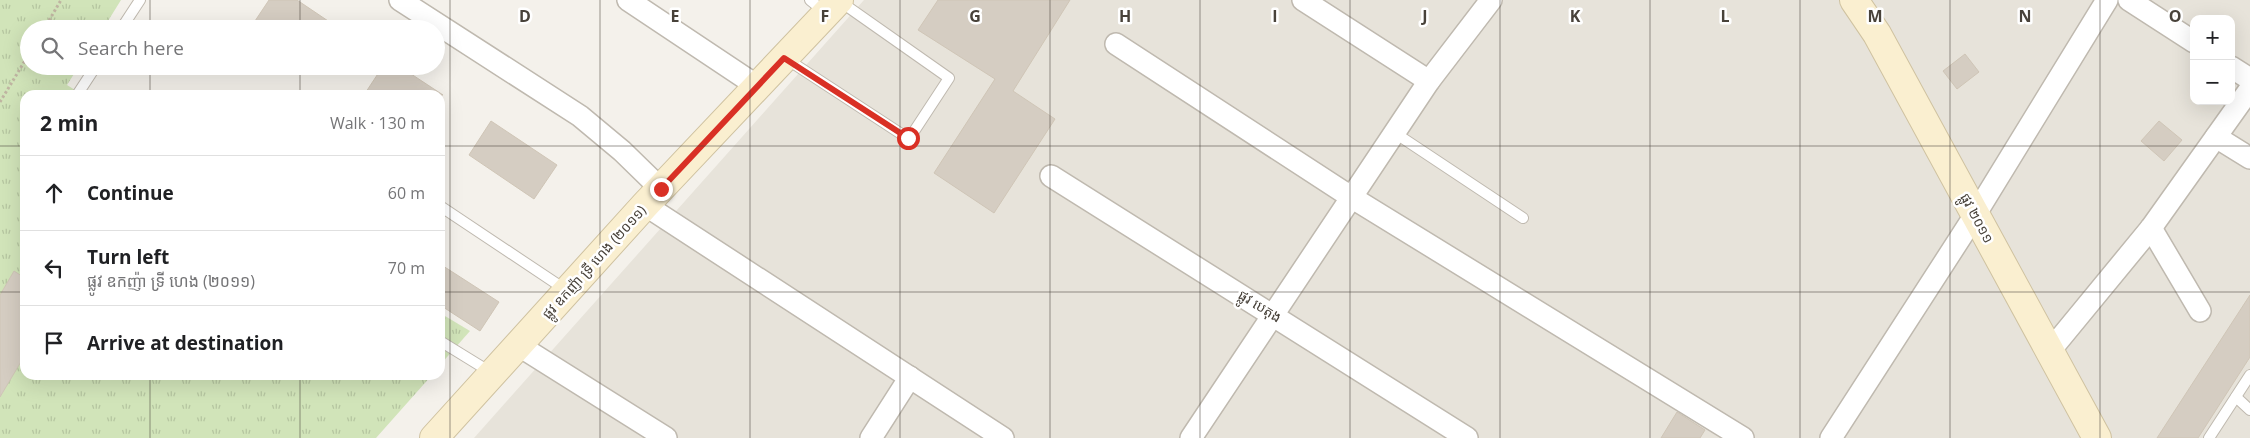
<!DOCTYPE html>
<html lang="en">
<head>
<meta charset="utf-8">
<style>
  :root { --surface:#fff; --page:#f2f2f2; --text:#202124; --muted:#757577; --line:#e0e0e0 }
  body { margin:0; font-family:"Open Sans","Noto Sans Khmer",sans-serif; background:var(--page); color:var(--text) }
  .controls { position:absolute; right:15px; top:15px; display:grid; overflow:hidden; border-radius:10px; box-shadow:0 5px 20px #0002 }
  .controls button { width:45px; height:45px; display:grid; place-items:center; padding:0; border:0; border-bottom:1px solid var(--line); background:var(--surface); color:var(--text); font:25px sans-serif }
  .stop { position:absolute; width:15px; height:15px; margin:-11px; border:4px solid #d93025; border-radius:50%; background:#fff }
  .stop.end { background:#d93025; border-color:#fff; box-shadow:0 1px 5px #0008 }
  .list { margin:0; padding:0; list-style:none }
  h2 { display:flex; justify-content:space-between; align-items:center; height:65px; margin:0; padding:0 20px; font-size:21px }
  h2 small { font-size:16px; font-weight:400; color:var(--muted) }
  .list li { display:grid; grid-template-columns:32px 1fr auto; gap:15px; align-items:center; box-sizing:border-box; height:75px; padding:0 20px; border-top:1px solid var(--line) }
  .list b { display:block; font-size:19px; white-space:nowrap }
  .list p { margin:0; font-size:16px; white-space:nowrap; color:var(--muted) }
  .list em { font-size:16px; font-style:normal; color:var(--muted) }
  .icon { flex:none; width:28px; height:28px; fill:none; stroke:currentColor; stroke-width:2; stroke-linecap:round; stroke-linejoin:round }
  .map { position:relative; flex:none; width:2250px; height:438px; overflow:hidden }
  .search { position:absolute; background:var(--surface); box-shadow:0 5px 20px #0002; left:20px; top:20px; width:425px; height:55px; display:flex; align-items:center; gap:12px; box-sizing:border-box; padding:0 18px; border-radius:28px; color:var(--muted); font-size:19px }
  .panel { position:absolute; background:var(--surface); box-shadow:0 5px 20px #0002; left:20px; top:90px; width:425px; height:290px; border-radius:15px }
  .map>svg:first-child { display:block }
</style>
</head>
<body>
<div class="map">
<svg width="2250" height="438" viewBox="0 0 2250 438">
  <defs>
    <pattern id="park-tufts" width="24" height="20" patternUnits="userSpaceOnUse" patternTransform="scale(1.25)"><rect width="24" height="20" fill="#d1e4b9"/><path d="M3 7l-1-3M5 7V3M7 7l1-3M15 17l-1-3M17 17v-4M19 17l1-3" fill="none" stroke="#b5c5a0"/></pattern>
  </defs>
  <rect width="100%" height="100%" fill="#f4f1eb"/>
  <path fill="#e7e3da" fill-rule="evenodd" d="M864,0H2250V438H474ZM2194,19H2231V101H2194Z"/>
  <g fill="url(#park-tufts)">
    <path d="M0,0H121L103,29H29V66H79L67,85L83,95H25V375H432L376,438H0Z"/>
    <path d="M440,313L470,331L440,365Z"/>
  </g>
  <g fill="#d5cdc2" stroke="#cfc5b6">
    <path d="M269,0H297L340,29H266L255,21Z"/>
    <path d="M938,0H1070L1013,91L1055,119L994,213L934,173L995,79L918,30Z"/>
    <path d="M1965,54L1979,72L1957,89L1943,71Z"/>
    <path d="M383,66H399L443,95H364Z"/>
    <path d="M491,121L557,165L534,199L469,155Z"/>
    <path d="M2159,121L2182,140L2164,161L2141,141Z"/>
    <path d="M440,264L499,302L480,331L440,305Z"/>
    <path d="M14,271L25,278V355L0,397V295Z"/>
    <path d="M2250,295V357L2198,438H2157Z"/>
    <path d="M1677,412L1705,430L1700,438H1661Z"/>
  </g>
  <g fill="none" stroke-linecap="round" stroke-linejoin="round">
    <defs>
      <g id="lane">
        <path d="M810,0L825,12"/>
        <path d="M121,29L140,0"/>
        <path d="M785,58L909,139L949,78L838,0"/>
        <path d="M77,95L96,66"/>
        <path d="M1395,133L1523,218"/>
        <path d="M440,206L566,290"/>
        <path d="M440,341L492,373"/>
        <path d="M2236,397L2250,410"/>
        <path d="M2209,438L2250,375"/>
      </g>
      <g id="street">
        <path d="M400,0L580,116L622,151L661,189"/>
        <path d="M628,0L757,86"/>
        <path d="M1303,0L1429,81"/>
        <path d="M2129,0L2194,42"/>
        <path d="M1116,44L1351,197L1743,438"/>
        <path d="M2231,67L2250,79"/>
        <path d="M2216,137L2250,158"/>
        <path d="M1051,176L1467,438"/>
        <path d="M645,205L1003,438"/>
        <path d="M2151,228L2200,311"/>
        <path d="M518,345L666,438"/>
        <path d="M2049,352L2151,228L2250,89"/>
        <path d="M871,438L910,377"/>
        <path d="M1191,438L1429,81L1491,0"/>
        <path d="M1831,438L1975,215L2107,0"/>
      </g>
      <g id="secondary">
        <path d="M1854,0L1877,34L2097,438"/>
        <path d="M434,438L645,205L839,0"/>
      </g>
    </defs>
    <use href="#lane" stroke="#bfb9af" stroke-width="12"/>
    <use href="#street" stroke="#bfb9af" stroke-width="24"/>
    <use href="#secondary" stroke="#cfc2a0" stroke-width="30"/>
    <g stroke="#bfb4a1" stroke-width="3" stroke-dasharray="2.5 2.5" stroke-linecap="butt">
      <path d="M44,29L61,0"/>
      <path d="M0,102L29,54"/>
    </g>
    <use href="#lane" stroke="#fff" stroke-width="10"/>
    <use href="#street" stroke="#fff" stroke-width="21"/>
    <use href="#secondary" stroke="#faefd0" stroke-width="28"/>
  </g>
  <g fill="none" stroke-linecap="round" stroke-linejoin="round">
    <path stroke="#d93025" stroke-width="6" d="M661,189L784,58L908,138"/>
  </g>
  <path fill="none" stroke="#48423a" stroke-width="1" stroke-opacity="0.55" d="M150,0V29M300,0V29M450,0V438M600,0V438M750,0V438M900,0V438M1050,0V438M1200,0V438M1350,0V438M1500,0V438M1650,0V438M1800,0V438M1950,0V438M2100,0V438M150,66V95M300,66V95M0,146H25M440,146H2250M0,292H25M440,292H2250M150,375V438M300,375V438"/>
  <g text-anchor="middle" stroke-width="5" stroke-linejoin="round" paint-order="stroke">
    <g font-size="14" fill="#48423a" stroke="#fff">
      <text transform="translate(1977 218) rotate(62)" y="5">ផ្លូវ ២០១១</text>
      <text transform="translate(594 262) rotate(-48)" y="5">ផ្លូវ ឧកញ៉ា ទ្រី ហេង (២០១១)</text>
      <text transform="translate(1260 306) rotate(32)" y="5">ផ្លូវ បេតុង</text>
    </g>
  </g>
  <g font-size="16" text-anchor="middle" font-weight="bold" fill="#48423a" stroke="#fff" stroke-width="5" stroke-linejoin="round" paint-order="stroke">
    <text x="525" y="22">D</text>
    <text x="675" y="22">E</text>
    <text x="825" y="22">F</text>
    <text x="975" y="22">G</text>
    <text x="1125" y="22">H</text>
    <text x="1275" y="22">I</text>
    <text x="1425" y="22">J</text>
    <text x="1575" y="22">K</text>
    <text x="1725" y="22">L</text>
    <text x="1875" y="22">M</text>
    <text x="2025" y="22">N</text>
    <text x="2175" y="22">O</text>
  </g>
</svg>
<div class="controls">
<button>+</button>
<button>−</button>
</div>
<div class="stop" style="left:908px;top:138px"></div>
<div class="stop end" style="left:661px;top:189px"></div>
<div class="search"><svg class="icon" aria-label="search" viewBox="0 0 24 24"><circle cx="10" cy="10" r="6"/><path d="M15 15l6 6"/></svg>Search here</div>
<section class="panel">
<h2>2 min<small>Walk · 130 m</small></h2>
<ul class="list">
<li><svg class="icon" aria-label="ahead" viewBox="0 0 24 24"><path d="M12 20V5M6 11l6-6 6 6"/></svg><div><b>Continue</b></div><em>60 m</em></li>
<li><svg class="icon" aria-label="left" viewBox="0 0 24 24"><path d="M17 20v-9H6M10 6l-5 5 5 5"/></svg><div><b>Turn left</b><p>ផ្លូវ ឧកញ៉ា ទ្រី ហេង (២០១១)</p></div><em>70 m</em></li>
<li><svg class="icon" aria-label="arrive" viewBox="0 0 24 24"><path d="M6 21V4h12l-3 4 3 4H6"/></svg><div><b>Arrive at destination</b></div></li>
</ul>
</section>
</div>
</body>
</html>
